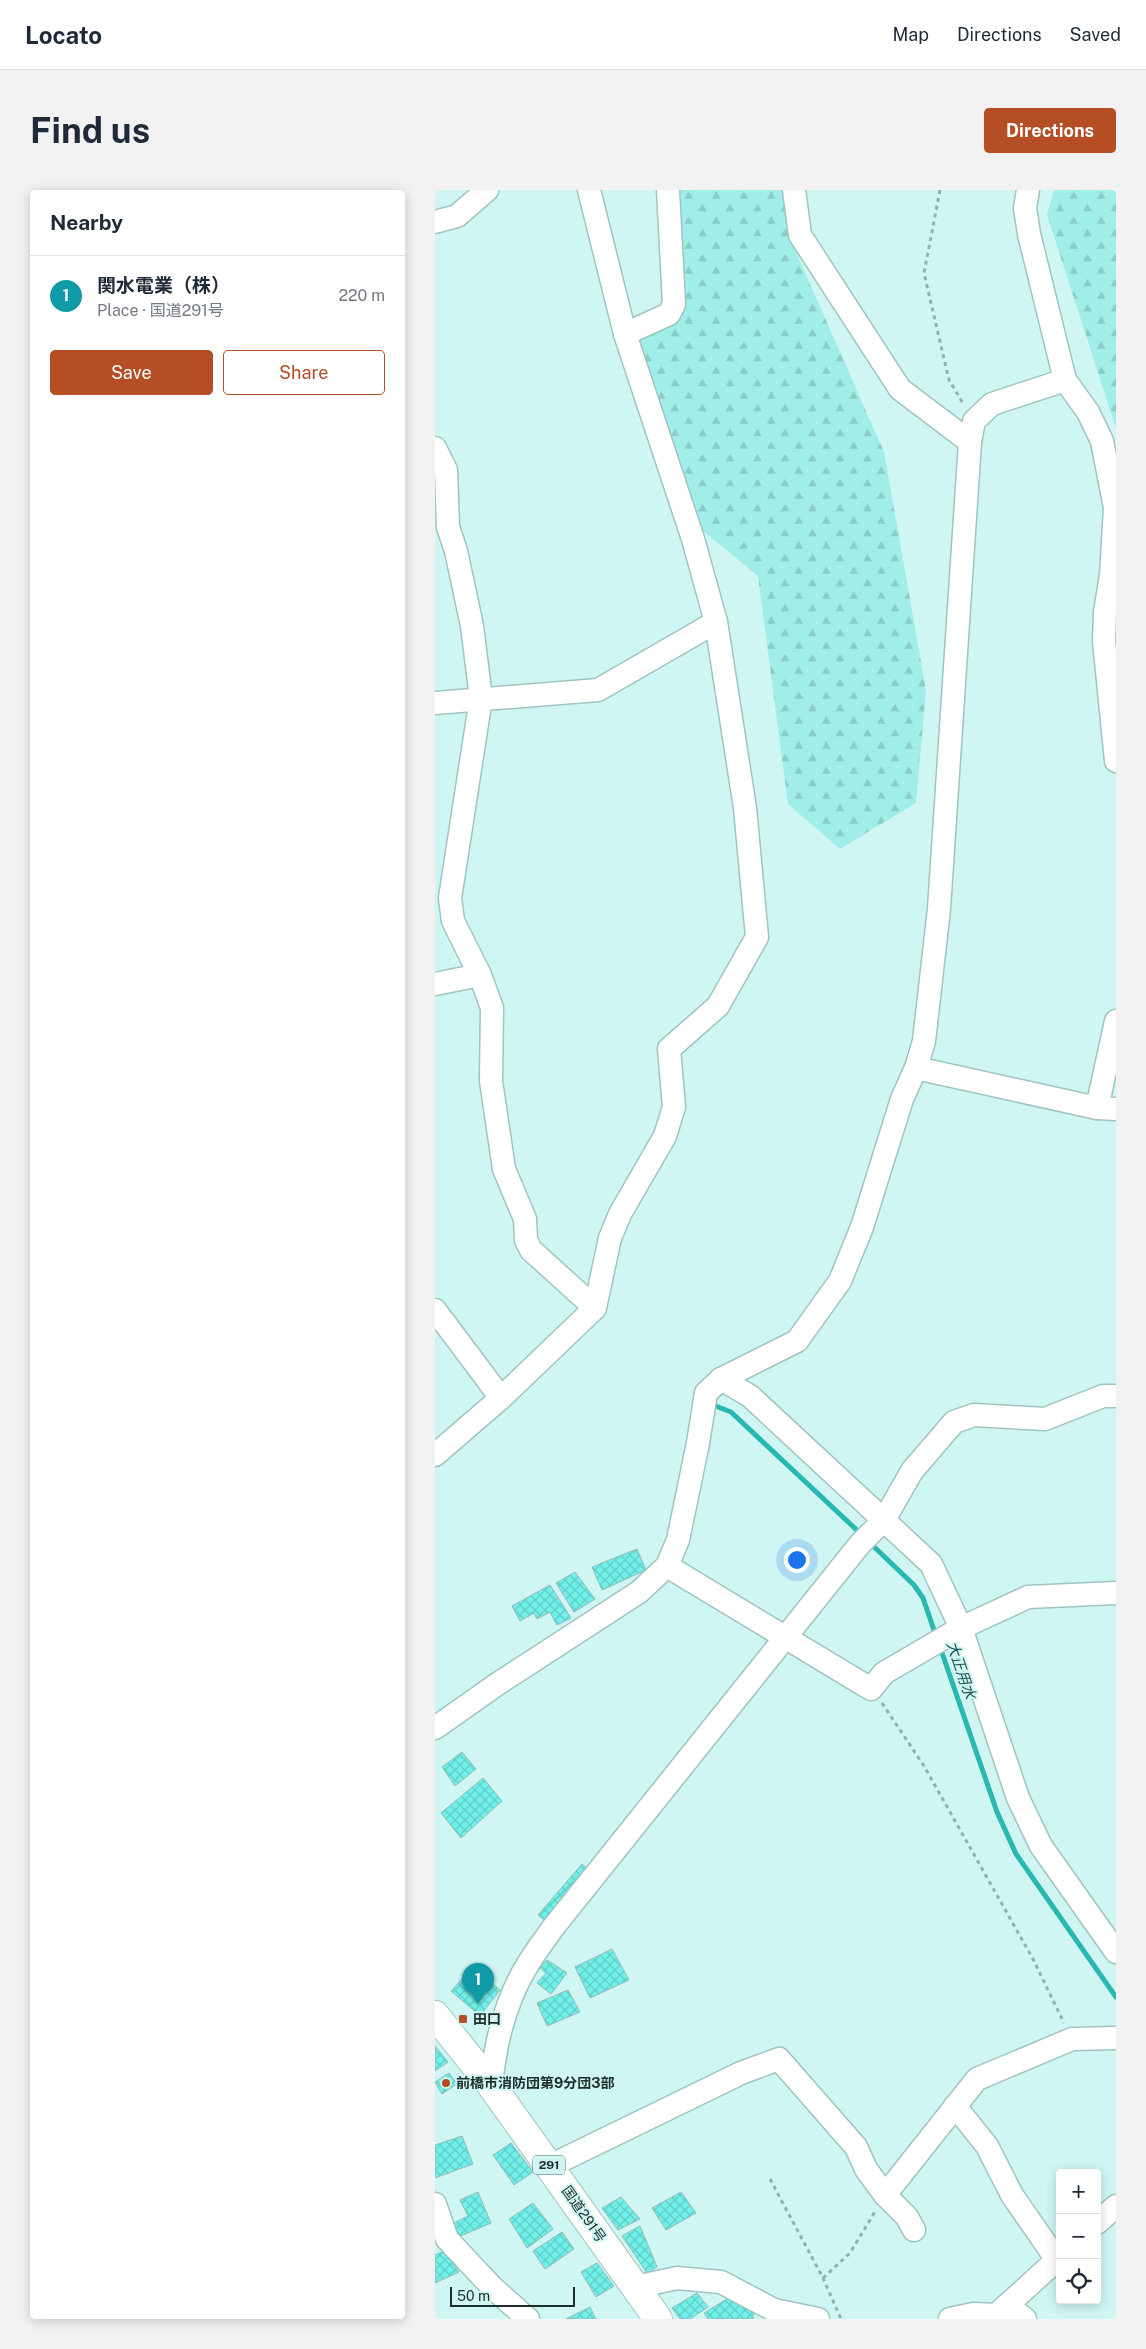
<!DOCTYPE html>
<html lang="en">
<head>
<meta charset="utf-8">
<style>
  :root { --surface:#fff; --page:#f2f2f3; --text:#1f2937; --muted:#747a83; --line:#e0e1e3; --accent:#b54e25 }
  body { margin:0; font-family:"Public Sans","Noto Sans JP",sans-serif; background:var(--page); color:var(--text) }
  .controls { position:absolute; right:15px; bottom:15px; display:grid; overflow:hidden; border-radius:5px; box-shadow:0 2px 12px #0003 }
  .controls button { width:45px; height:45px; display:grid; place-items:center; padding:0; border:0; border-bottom:1px solid var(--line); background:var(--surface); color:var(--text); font:25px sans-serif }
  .scale { position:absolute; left:15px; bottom:12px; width:125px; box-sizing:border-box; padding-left:5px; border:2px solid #1e2d2c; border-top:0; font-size:14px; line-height:18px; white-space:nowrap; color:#1e2d2c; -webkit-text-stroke:4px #d0f6f3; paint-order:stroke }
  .you { position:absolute; left:361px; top:1369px; width:18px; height:18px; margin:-12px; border:4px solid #fff; border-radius:50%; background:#1a73e8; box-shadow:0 0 0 8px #1a73e833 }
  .badge { display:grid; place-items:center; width:32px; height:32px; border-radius:50%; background:var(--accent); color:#fff; font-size:16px; font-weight:700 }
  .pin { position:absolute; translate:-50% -41px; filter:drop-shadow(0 1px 2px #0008) }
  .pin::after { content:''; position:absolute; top:26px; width:18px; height:15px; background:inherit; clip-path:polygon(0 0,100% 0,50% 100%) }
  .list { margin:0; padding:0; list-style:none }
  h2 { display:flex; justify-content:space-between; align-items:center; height:65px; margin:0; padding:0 20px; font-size:21px }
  h2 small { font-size:16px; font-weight:400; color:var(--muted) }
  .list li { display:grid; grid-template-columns:32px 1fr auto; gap:15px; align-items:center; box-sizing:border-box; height:80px; padding:0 20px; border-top:1px solid var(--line) }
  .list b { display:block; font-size:19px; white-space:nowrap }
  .list p { margin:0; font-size:16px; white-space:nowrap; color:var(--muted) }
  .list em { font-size:16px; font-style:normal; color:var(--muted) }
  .actions { display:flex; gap:10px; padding:15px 20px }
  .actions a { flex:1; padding:11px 0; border:1px solid var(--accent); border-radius:5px; text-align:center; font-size:18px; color:var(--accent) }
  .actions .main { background:var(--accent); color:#fff }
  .icon { flex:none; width:28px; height:28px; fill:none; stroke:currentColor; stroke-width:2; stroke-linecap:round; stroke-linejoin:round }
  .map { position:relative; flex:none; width:681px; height:2129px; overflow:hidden; border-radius:5px }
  header { display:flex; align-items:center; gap:30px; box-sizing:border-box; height:70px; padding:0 25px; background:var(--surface); border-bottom:1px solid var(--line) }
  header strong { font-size:24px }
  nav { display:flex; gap:28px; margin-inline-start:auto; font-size:18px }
  .intro { display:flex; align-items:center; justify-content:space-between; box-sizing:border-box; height:120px; padding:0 30px }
  h1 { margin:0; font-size:35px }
  .button { padding:12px 22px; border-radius:5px; background:var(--accent); color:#fff; font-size:18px; font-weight:700 }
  main { display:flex; gap:30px; padding:0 30px }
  aside { flex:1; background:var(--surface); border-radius:5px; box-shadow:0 2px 12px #0003 }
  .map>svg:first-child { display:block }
</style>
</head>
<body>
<header>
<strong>Locato</strong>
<nav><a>Map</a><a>Directions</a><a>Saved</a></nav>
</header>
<div class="intro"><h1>Find us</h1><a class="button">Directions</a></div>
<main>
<aside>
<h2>Nearby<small></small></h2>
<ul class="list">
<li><span class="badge" style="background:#0f9aa8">1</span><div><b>関水電業（株）</b><p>Place · 国道291号</p></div><em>220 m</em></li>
</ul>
<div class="actions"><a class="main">Save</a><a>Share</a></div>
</aside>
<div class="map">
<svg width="681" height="2129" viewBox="0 0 681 2129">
  <defs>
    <pattern id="forest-firs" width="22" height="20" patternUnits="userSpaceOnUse" patternTransform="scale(1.25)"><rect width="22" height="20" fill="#a1ede7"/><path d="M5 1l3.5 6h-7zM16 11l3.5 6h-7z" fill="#8accc6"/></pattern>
    <pattern id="building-cross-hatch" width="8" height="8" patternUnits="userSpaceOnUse" patternTransform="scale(1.25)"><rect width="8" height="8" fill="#70f0e9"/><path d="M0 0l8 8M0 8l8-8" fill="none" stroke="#61cec8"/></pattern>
  </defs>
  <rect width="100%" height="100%" fill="#d0f6f3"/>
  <g fill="url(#forest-firs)">
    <path d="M242,0H351L360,60L449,262L491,500L481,613L405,659L353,614L323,386L262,336L202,148L246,127Z"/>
    <path d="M619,0H681V238L612,25Z"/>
  </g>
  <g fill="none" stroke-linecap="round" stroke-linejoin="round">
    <g stroke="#28b7b1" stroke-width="5">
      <path d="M278,1215L296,1222L426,1344"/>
      <path d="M434,1352L479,1395L488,1408L501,1446"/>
      <path d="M505,1457L562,1622L581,1664L681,1807"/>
    </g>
  </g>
  <g fill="url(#building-cross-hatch)" stroke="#96bbb9">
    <path d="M202,1359L211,1380L167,1400L157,1377Z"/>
    <path d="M140,1382L160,1409L139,1422L121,1393Z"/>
    <path d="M115,1395L136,1428L122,1435L115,1422L102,1429L99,1423L85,1431L77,1416Z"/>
    <path d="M27,1562L41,1579L20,1596L7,1577Z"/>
    <path d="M48,1588L67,1611L26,1648L6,1623Z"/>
    <path d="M147,1674L157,1683L115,1734L103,1725Z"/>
    <path d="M177,1759L194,1790L155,1808L140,1777Z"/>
    <path d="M112,1770L132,1783L116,1804L102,1793L111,1783L105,1778Z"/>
    <path d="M38,1777L65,1800L45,1826L16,1801Z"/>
    <path d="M133,1800L145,1822L112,1836L102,1813Z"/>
    <path d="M0,1856L13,1872L0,1881Z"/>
    <path d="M14,1883L22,1894L7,1904L0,1892Z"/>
    <path d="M27,1946L38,1974L0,1988V1955Z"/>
    <path d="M76,1953L98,1982L79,1995L58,1965Z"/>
    <path d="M43,2002L56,2033L21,2048L15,2035L33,2026L25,2010Z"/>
    <path d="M246,2002L261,2023L231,2040L217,2018Z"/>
    <path d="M186,2007L205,2029L183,2040L167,2018Z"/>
    <path d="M98,2013L118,2039L92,2058L74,2029Z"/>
    <path d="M205,2036L222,2077L212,2083L187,2046Z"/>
    <path d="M127,2042L139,2059L110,2079L98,2061Z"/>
    <path d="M9,2061L24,2082L0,2093V2065Z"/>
    <path d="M162,2073L179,2096L161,2107L146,2082Z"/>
    <path d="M262,2103L273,2117L255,2129H245L237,2118Z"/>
    <path d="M295,2107L323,2121L317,2126L319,2129H273L269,2123Z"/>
    <path d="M155,2117L161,2129H131Z"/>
  </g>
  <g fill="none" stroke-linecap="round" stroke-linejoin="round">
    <defs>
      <g id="minor">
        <path d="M359,0L365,45L465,199L535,252"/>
        <path d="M0,32L22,26L52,0"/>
        <path d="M190,144L234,124L239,114L233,0"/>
        <path d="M630,190L653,222L667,251L680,318L676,385L670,422L669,451L681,571"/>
        <path d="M0,258L11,280L13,337L21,361L37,436L46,508L15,708L18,731L45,785L57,818L56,891L69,979L90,1029L91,1050L96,1060L160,1118"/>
        <path d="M0,513L163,500L281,432"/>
        <path d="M0,794L45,785"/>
        <path d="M481,878L662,918L681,919"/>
        <path d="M662,918L681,831"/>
        <path d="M0,1120L66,1208"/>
        <path d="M286,1189L315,1206L496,1374L526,1438L583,1608L606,1656L681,1762"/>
        <path d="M0,1265L66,1208L160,1118L175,1048L185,1024L230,946L239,917L234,859L283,816L322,747L310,618L281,432L258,349L190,144L154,0"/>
        <path d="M232,1376L436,1499L449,1483L526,1438L593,1407L681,1403"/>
        <path d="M0,1538L61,1495L204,1402L232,1376L243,1350L263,1253L271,1203L286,1189L362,1151L405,1091L427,1037L467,909L481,878L489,851L504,719L535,252L539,231L557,214L630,190L594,44L590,18L593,0"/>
        <path d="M56,1895C60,1855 71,1809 93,1774C100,1762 109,1751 117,1739L425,1354L449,1330L477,1281L519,1232L539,1225L610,1229L668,1206H681"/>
        <path d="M520,1916L552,1956L577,2005L622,2070"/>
        <path d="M115,1976L306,1883L344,1869L421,1957L431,1979L450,2005L472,2027L479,2040"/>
        <path d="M450,2005L542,1889L637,1849L681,1848"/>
        <path d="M0,2014L12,2049L57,2097L93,2129"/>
        <path d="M662,2033L681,2016"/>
        <path d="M200,2097L242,2088L286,2092L339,2120L383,2129"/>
        <path d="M572,2115L590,2129"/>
        <path d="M515,2129L538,2124L562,2125"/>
        <path d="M557,2129L625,2067"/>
      </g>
      <path id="highway" d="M0,1825L56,1895L223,2129"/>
    </defs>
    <use href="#minor" stroke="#9fc4c1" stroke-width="25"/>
    <use href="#highway" stroke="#9fc4c1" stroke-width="30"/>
    <g stroke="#92b0ae" stroke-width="3" stroke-dasharray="4 4" stroke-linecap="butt">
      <path d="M505,0L489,83L514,190L529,215"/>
      <path d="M447,1513L489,1576L598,1769L629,1833"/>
      <path d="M335,1989L388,2088L406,2129"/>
      <path d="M388,2088L415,2063L441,2020"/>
    </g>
    <use href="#minor" stroke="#fff" stroke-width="22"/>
    <use href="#highway" stroke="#fff" stroke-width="28"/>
  </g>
  <g fill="#b54e25" stroke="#d0f6f3" stroke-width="2">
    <rect x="23" y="1824" width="10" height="10" rx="2.5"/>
    <circle cx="11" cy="1893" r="5"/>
  </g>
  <g text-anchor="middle" stroke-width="4" stroke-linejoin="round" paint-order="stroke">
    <rect fill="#d0f6f3" stroke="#536968" stroke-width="1" x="98" y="1965.5" width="32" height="19" rx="4"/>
    <g font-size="12" font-weight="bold" fill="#1e2d2c">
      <text x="114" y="1979">291</text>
    </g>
    <g font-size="14" font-weight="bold" fill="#1e2d2c" stroke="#d0f6f3" text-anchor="start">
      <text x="38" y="1834">田口</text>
      <text x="21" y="1898">前橋市消防団第9分団3部</text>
    </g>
    <g font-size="14" fill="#1e2d2c" stroke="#d0f6f3">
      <text transform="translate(149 2024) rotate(55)" y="5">国道291号</text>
    </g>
    <g font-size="15" font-style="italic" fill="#1d5452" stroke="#d0f6f3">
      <text transform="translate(526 1480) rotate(71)" y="5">大正用水</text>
    </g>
  </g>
</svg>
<div class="controls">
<button>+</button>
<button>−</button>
<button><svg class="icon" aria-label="locate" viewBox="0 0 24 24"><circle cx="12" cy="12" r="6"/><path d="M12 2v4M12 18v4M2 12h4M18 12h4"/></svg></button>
</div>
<div class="scale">50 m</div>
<div class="you"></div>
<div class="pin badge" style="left:43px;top:1814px;background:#0f9aa8">1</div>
</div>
</main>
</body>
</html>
